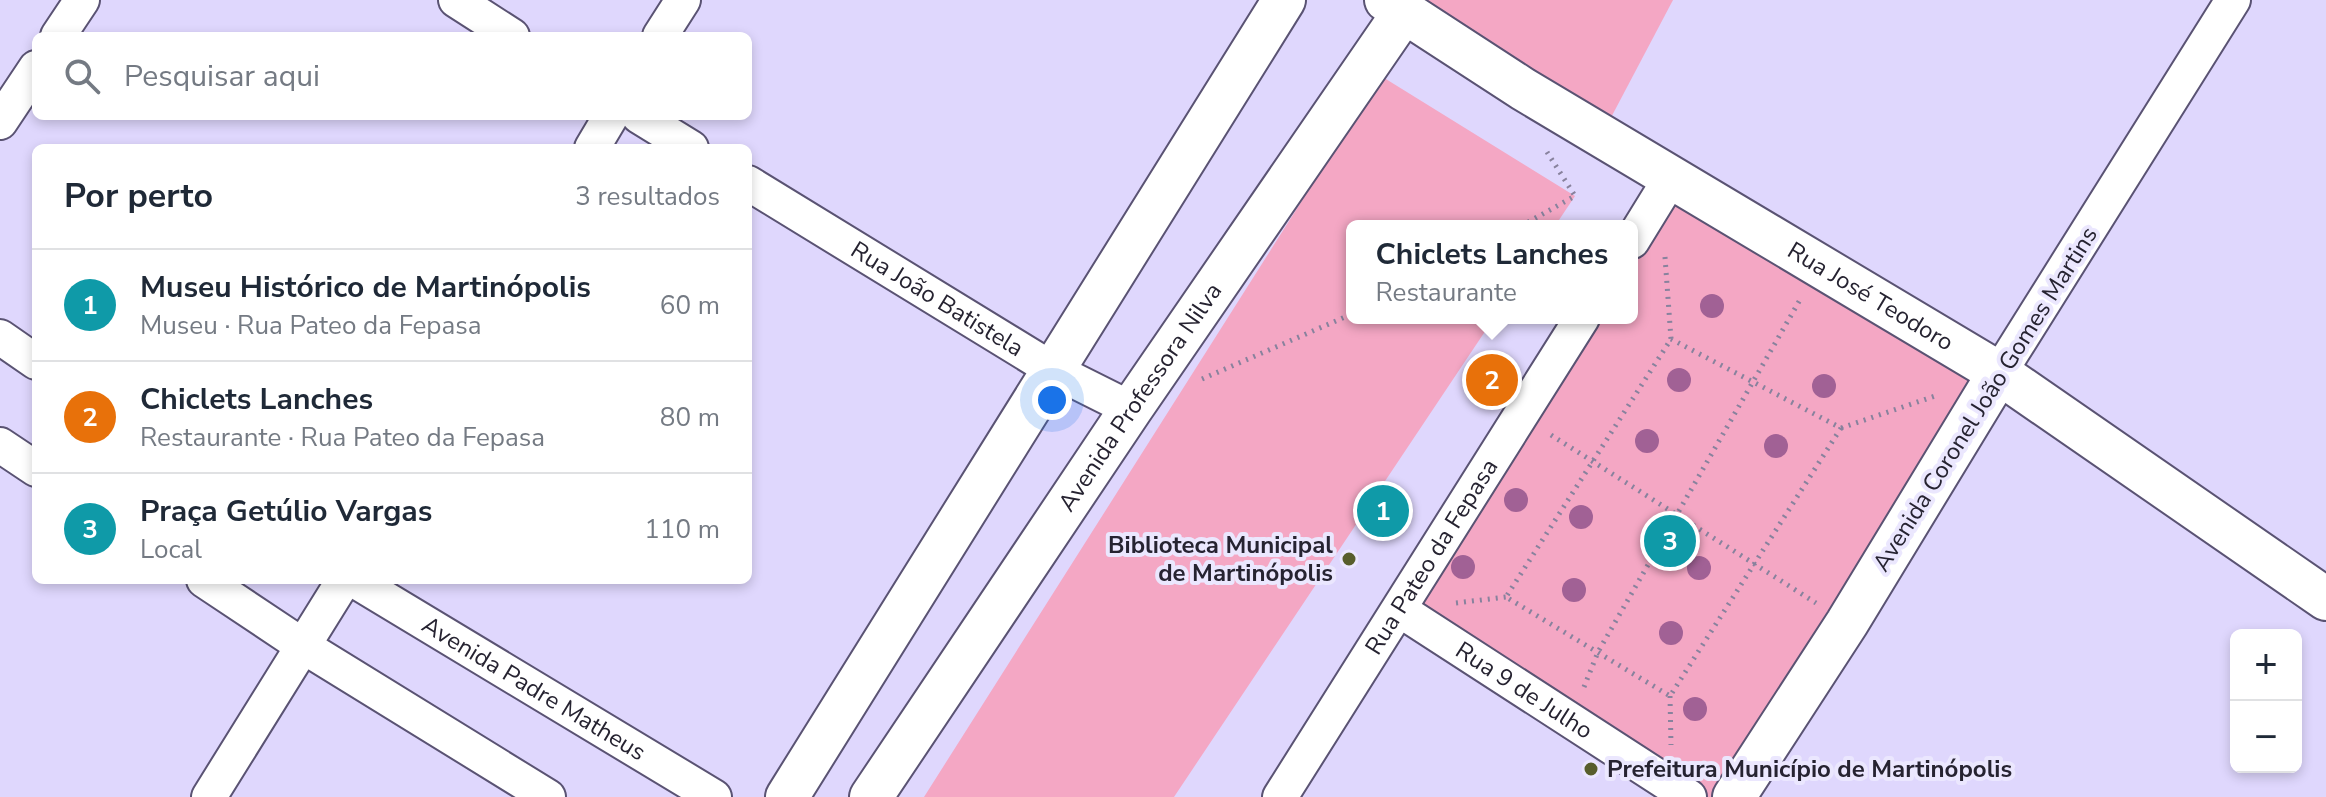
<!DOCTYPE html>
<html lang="pt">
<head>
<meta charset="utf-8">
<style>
  :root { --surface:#fff; --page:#f2f2f3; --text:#1f2937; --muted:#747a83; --line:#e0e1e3; --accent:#d93025 }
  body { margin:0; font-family:"Nunito Sans",sans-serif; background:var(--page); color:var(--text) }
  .controls { position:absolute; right:24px; bottom:24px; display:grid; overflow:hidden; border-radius:12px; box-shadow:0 4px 12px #0003 }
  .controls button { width:72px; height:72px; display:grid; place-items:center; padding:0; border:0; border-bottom:2px solid var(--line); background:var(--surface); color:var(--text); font:40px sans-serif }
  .you { position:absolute; left:1052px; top:400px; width:28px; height:28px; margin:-20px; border:6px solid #fff; border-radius:50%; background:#1a73e8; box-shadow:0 0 0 12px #1a73e833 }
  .badge { display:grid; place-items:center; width:52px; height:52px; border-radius:50%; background:var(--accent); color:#fff; font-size:26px; font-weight:700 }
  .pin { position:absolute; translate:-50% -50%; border:4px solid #fff; box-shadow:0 2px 8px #0006 }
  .popup { position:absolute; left:1346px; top:220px; width:292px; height:104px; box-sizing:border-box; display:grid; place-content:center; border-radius:12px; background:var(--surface); filter:drop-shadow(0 2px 6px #0005); font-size:26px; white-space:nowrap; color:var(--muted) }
  .popup b { font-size:30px; color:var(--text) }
  .popup::after { content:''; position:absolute; left:50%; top:100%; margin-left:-16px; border:16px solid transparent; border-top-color:var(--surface) }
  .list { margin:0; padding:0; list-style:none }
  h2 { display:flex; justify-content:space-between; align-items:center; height:104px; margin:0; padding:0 32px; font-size:34px }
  h2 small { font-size:26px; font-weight:400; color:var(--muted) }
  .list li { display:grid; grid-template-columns:52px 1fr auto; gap:24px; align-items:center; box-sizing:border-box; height:112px; padding:0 32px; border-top:2px solid var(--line) }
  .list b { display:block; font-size:30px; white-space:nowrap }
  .list p { margin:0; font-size:26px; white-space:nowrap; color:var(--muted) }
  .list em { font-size:26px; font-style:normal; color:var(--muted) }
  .icon { flex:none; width:44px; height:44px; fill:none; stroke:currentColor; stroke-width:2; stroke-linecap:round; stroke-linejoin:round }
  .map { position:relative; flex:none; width:2326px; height:797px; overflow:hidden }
  .search { position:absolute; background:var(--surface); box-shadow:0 4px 12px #0003; left:32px; top:32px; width:720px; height:88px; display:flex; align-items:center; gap:20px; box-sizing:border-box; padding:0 28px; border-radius:12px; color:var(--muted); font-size:30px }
  .panel { position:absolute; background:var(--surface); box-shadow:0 4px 12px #0003; left:32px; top:144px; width:720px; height:440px; border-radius:12px }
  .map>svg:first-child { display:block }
</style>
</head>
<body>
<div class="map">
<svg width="2326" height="797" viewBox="0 0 2326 797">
  <rect width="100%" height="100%" fill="#dfd7fd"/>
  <g fill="#f4a7c4">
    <path d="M1427,0H1673L1606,127L1421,10Z"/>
    <path d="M1381,76L1575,196L1555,226H1352V318H1494L1174,797H924Z"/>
    <path d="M1672,176L1999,373L1734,797H1689L1400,610L1583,318H1632V239Z"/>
  </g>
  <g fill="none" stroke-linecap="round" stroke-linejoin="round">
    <defs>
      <g id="minor">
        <path d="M456,0L512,36"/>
        <path d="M58,36L82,0"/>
        <path d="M660,36L683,0"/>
        <path d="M639,116L691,148"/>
        <path d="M0,122L36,68"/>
        <path d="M592,148L611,116"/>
        <path id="s1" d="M748,183L1055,371L1131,409"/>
        <path d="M1632,241L1672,176"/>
        <path d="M0,337L36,362"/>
        <path d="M1999,373L2233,0"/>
        <path d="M0,445L36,469"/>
        <path d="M204,580L303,646L548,797"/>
        <path id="s2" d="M354,580L714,797"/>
        <path id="s3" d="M1400,610L1689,797"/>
        <path d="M209,797L344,580"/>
        <path id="s4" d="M1280,797L1582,318"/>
      </g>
      <g id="tertiary">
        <path id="s5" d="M1386,0L1523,89L1999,373L2326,599"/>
        <path d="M787,797L1284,0"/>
        <path id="s6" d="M871,797L1131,409L1404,12"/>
        <path d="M1734,797L1847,623L1999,373"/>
      </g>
    </defs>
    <use href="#minor" stroke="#5a5373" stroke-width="38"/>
    <use href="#tertiary" stroke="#5a5373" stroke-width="46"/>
    <g stroke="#88829d" stroke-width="5" stroke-dasharray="2 6" stroke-linecap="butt">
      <path d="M1521,226L1575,196L1547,152"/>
      <path d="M1665,257L1671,339L1506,597L1670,696L1841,428L1671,339"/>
      <path d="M1202,379L1352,314"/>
      <path d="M1841,428L1938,395"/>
      <path d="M1551,435L1816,603"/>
      <path d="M1456,603L1506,597"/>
      <path d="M1584,687L1598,652L1801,298"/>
      <path d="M1670,696L1671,745"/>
    </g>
    <use href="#minor" stroke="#fff" stroke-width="34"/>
    <use href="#tertiary" stroke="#fff" stroke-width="42"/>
  </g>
  <g fill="#a16195">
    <circle cx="1712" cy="306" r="12"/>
    <circle cx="1679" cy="380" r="12"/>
    <circle cx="1824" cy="386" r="12"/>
    <circle cx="1647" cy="441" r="12"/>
    <circle cx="1776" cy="446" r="12"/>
    <circle cx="1516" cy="500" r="12"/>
    <circle cx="1581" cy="517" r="12"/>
    <circle cx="1463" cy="567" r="12"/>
    <circle cx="1699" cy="568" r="12"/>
    <circle cx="1574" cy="590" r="12"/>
    <circle cx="1671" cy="633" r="12"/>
    <circle cx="1695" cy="709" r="12"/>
  </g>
  <g fill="#585e2c" stroke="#ebe7fe" stroke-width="3">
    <circle cx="1349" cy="559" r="8"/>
    <circle cx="1591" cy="769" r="8"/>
  </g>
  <g text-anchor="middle" stroke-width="8" stroke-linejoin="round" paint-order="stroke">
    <g font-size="24" fill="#262331" stroke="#ebe7fe">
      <text dy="8" stroke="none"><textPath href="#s5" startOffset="568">Rua José Teodoro</textPath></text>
      <text dy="8" stroke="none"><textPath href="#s1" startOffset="222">Rua João Batistela</textPath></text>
      <text dy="8" stroke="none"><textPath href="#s6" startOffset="482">Avenida Professora Nilva</textPath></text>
      <text transform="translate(1985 399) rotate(-58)" y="8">Avenida Coronel João Gomes Martins</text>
      <text dy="8" stroke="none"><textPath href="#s4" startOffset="284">Rua Pateo da Fepasa</textPath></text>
      <text dy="8" stroke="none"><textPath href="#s2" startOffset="210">Avenida Padre Matheus</textPath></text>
      <text dy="8" stroke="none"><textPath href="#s3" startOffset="148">Rua 9 de Julho</textPath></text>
    </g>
    <g font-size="24" font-weight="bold" fill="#262331" stroke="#ebe7fe" text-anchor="end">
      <text x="1333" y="553">Biblioteca Municipal<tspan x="1333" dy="28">de Martinópolis</tspan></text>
      <text x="1607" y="777" text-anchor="start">Prefeitura Município de Martinópolis</text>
    </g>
  </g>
</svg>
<div class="controls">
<button>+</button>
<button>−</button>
</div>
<div class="you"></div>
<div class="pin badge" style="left:1383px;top:511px;background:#0f9aa8">1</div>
<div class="pin badge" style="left:1492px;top:380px;background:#e8710a">2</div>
<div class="popup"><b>Chiclets Lanches</b>Restaurante</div>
<div class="pin badge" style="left:1670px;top:541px;background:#0f9aa8">3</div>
<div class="search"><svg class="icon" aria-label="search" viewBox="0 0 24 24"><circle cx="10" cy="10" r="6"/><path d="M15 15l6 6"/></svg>Pesquisar aqui</div>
<section class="panel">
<h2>Por perto<small>3 resultados</small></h2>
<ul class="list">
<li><span class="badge" style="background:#0f9aa8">1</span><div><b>Museu Histórico de Martinópolis</b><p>Museu · Rua Pateo da Fepasa</p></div><em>60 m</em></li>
<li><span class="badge" style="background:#e8710a">2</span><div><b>Chiclets Lanches</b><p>Restaurante · Rua Pateo da Fepasa</p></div><em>80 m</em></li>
<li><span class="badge" style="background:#0f9aa8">3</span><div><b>Praça Getúlio Vargas</b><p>Local</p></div><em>110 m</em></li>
</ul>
</section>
</div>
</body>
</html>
